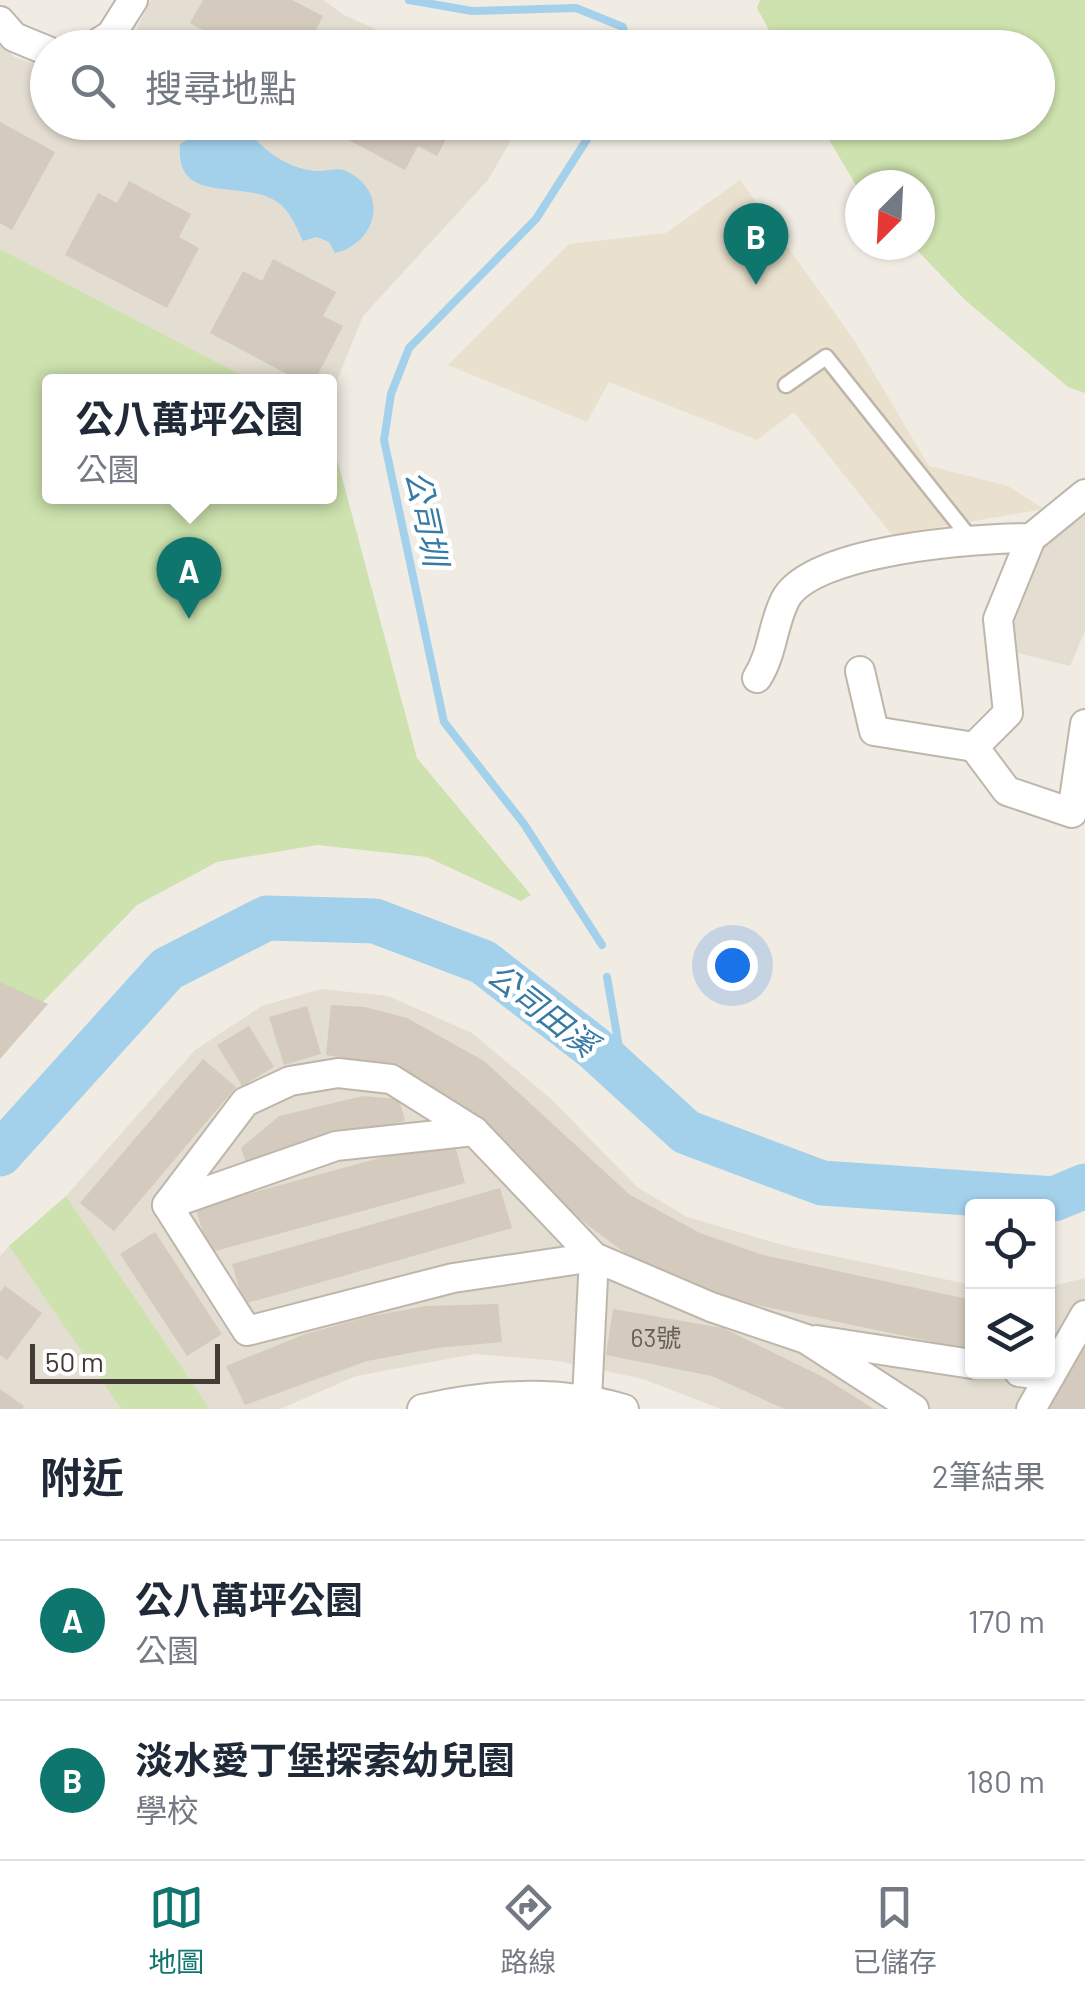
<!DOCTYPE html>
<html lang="zh-TW">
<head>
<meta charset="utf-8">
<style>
  :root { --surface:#fff; --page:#f6f6f7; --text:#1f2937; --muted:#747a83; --line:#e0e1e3; --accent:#0f766e }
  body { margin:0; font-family:Barlow,"Noto Sans TC",sans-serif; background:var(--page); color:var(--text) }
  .controls { position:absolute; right:30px; bottom:30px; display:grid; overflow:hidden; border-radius:10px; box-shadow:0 2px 8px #0004 }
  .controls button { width:90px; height:90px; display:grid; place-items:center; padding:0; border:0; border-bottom:2px solid var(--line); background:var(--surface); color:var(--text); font:50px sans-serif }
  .compass { position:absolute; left:845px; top:170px; width:90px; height:90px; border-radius:50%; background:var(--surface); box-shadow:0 2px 8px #0004; rotate:204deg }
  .scale { position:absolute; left:30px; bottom:25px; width:190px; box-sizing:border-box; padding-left:10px; border:5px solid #423c34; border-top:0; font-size:28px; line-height:35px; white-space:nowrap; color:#423c34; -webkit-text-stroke:8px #fff; paint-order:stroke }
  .you { position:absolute; left:732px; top:965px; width:35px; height:35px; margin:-25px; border:8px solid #fff; border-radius:50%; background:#1a73e8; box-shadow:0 0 0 15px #1a73e833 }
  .badge { display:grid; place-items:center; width:65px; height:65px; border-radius:50%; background:var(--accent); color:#fff; font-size:32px; font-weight:700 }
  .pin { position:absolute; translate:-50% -82px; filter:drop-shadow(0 2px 5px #0008) }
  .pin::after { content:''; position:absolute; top:52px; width:35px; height:30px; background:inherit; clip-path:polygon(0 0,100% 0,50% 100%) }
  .popup { position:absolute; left:42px; top:374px; width:295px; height:130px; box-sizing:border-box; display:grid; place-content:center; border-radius:10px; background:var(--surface); filter:drop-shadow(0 2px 8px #0005); font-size:32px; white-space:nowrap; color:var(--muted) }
  .popup b { font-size:38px; color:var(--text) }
  .popup::after { content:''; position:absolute; left:50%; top:100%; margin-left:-20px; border:20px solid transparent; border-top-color:var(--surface) }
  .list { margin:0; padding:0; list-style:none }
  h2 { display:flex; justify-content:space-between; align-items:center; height:130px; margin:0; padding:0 40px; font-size:42px }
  h2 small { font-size:32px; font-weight:400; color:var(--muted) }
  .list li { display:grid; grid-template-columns:65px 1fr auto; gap:30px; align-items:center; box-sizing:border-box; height:160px; padding:0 40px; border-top:2px solid var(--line) }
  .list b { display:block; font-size:38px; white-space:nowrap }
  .list p { margin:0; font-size:32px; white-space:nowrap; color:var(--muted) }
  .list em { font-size:32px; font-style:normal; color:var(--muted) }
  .icon { flex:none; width:55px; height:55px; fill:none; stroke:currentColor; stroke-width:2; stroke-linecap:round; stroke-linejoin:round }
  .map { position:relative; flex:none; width:1085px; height:1409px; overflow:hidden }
  .search { position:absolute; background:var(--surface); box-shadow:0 2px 8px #0004; left:30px; right:30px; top:30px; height:110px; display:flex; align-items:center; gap:25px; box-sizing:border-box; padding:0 35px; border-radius:55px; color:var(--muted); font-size:38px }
  .sheet { height:450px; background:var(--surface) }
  nav { display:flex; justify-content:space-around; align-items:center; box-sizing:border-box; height:140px; border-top:2px solid var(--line); background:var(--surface); font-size:28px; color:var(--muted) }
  nav a { display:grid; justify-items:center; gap:5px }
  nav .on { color:var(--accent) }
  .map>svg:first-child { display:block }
</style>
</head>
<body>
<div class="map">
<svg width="1085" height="1409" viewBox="0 0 1085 1409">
  <rect width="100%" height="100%" fill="#f0ece3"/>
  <g fill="#e4ded2">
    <path d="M150,0H323L344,15L415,47L120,48L136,31Z"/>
    <path d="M0,43L14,57L47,67L48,122L521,123L488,180L363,316L329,400V382L253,381L0,249Z"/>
    <path d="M1085,502V631L1070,666L1006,650L1003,628L1036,541Z"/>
    <path d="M321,989L388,996L472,1033L551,1099L637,1187L687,1217L786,1246L972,1285V1372H1048V1287L1085,1278V1409H721L643,1379L558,1361L475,1354L356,1376L280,1409H210L66,1196L195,1050L262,1006Z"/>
    <path d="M9,1246L121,1409H0V1256Z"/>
  </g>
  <path fill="#e9e0ce" d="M740,180L854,340L929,466L1008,486L1044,509L892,535L794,412L757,440L609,382L587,422L448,365L569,244L666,233Z"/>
  <g fill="#cde2ae">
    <path d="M760,0H1085V393L1068,387L965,300L912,245H920V185H860V192L819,123L1038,122V48L778,47L757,8Z"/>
    <path d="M0,249L253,381L49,382V496H329V429L417,758L531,895L521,901L427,857L317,845L217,862L137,905L0,1046Z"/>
    <path d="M66,1196L210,1409H121L9,1246Z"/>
  </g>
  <path fill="#a3d0ea" d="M194,123H242C260,148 286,170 319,171C331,171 340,166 350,173C390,195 375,244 335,253L329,242L317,237L303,241C296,227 290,210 276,201C239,179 175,206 180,144L190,138Z"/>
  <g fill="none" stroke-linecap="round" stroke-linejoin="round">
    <g stroke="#a3d0ea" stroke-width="8">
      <path d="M409,0L472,11L576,8L623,27L627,48"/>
      <path d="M598,122L536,219L409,348L391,394L384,440L444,722L524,824L602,945"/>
      <path d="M607,977L624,1076"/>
    </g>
    <path stroke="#a3d0ea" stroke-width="45" d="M0,1154L167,969L267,918L375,921L483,962L594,1048L686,1132L822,1183L1054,1199L1085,1186"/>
  </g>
  <g fill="#d4cabd">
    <path d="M203,0H292L323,16L307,48H203L210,34L190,23Z"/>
    <path d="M0,122L55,152L12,230L0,223Z"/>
    <path d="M351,122H455L437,156L418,146L405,170L343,137Z"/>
    <path d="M129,181L191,214L179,237L199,248L167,308L65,255L98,193L117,203Z"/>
    <path d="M273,259L336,292L323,316L343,326L314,382H302L210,333L243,271L262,281Z"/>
    <path d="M0,982L48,1004L0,1059Z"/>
    <path d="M331,1005L365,1007L407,1018L484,1061L630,1195L700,1233L763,1255L972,1300V1350L733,1300L633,1259L549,1196L486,1125L441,1094L386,1065L326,1055Z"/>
    <path d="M307,1006L321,1054L284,1065L269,1017Z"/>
    <path d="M249,1026L274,1067L242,1086L217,1045Z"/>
    <path d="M203,1059L236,1087L114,1231L80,1203Z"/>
    <path d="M363,1096L399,1099L405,1121L246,1163L241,1148L279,1116Z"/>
    <path d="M453,1138L465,1183L208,1253L196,1208Z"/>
    <path d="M500,1188L512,1228L244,1304L232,1264Z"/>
    <path d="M155,1232L222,1334L187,1356L120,1254Z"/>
    <path d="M5,1286L42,1313L7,1360L0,1355V1292Z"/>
    <path d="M498,1304L502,1342L437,1348L367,1361L245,1405L226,1366L305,1334L371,1316L426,1306Z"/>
    <path d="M613,1309L723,1328L823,1377L874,1409H784L712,1376L606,1355Z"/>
    <path d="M1085,1332V1409H1040Z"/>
    <path d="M0,1389L24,1406L22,1409H0Z"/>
  </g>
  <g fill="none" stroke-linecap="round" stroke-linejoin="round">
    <defs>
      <path id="lane" d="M786,385L826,357L970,538"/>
      <g id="street">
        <path d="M0,21L14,37L48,51"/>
        <path d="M90,48L111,35L133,0"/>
        <path d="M1031,538L998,619L1008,713L974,747L1007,791L1072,813L1085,724"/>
        <path d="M860,671L874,731L974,747"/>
        <path d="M757,678C773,653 772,626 785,600C811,549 979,538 1031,538L1085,494"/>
        <path d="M167,1205L336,1146L474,1131"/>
        <path d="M594,1257L453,1278L247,1331L167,1205L245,1102L290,1081L338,1073L391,1079L474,1131L594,1257L711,1307L806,1339L914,1409"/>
        <path d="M816,1340L972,1364"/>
        <path d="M1019,1372L1050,1376"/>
        <path d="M587,1399L594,1257"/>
        <path d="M422,1409C490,1394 557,1389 624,1409"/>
        <path d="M1031,1409L1085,1315"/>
      </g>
    </defs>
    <use href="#lane" stroke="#beb6aa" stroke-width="19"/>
    <use href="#street" stroke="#beb6aa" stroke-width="32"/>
    <use href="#lane" stroke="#fff" stroke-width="14"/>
    <use href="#street" stroke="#fff" stroke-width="28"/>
  </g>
  <g text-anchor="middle" stroke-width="9" stroke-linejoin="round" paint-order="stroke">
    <g font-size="25" fill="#666056">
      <text x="656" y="1347">63號</text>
    </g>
    <g font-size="32" font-style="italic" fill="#367aa5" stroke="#fff">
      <text transform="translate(426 518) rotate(78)" y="11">公司圳</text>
      <text transform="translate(542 1010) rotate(38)" y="11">公司田溪</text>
    </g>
  </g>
</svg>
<div class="controls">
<button><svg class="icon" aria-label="locate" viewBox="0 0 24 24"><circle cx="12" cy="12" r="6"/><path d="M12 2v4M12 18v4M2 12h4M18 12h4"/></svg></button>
<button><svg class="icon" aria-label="layers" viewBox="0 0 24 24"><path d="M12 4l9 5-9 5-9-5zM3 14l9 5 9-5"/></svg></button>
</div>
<svg class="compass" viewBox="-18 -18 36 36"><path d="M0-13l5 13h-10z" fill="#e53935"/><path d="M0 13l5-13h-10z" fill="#747a83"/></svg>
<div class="scale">50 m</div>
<div class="you"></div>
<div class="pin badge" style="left:189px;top:619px">A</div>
<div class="popup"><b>公八萬坪公園</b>公園</div>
<div class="pin badge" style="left:756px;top:285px">B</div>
<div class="search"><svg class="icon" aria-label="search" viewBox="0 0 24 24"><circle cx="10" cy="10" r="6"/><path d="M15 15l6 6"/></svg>搜尋地點</div>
</div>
<section class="sheet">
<h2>附近<small>2筆結果</small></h2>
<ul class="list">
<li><span class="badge">A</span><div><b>公八萬坪公園</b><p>公園</p></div><em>170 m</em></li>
<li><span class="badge">B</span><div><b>淡水愛丁堡探索幼兒園</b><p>學校</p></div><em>180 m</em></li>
</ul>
</section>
<nav>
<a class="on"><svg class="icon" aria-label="map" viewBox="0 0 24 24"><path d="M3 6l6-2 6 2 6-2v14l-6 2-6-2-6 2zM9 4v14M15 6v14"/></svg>地圖</a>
<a><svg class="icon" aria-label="directions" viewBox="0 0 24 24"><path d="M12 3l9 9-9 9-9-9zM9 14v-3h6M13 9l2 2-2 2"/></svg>路線</a>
<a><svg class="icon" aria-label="saved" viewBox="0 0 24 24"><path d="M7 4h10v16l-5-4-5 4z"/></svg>已儲存</a>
</nav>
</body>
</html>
